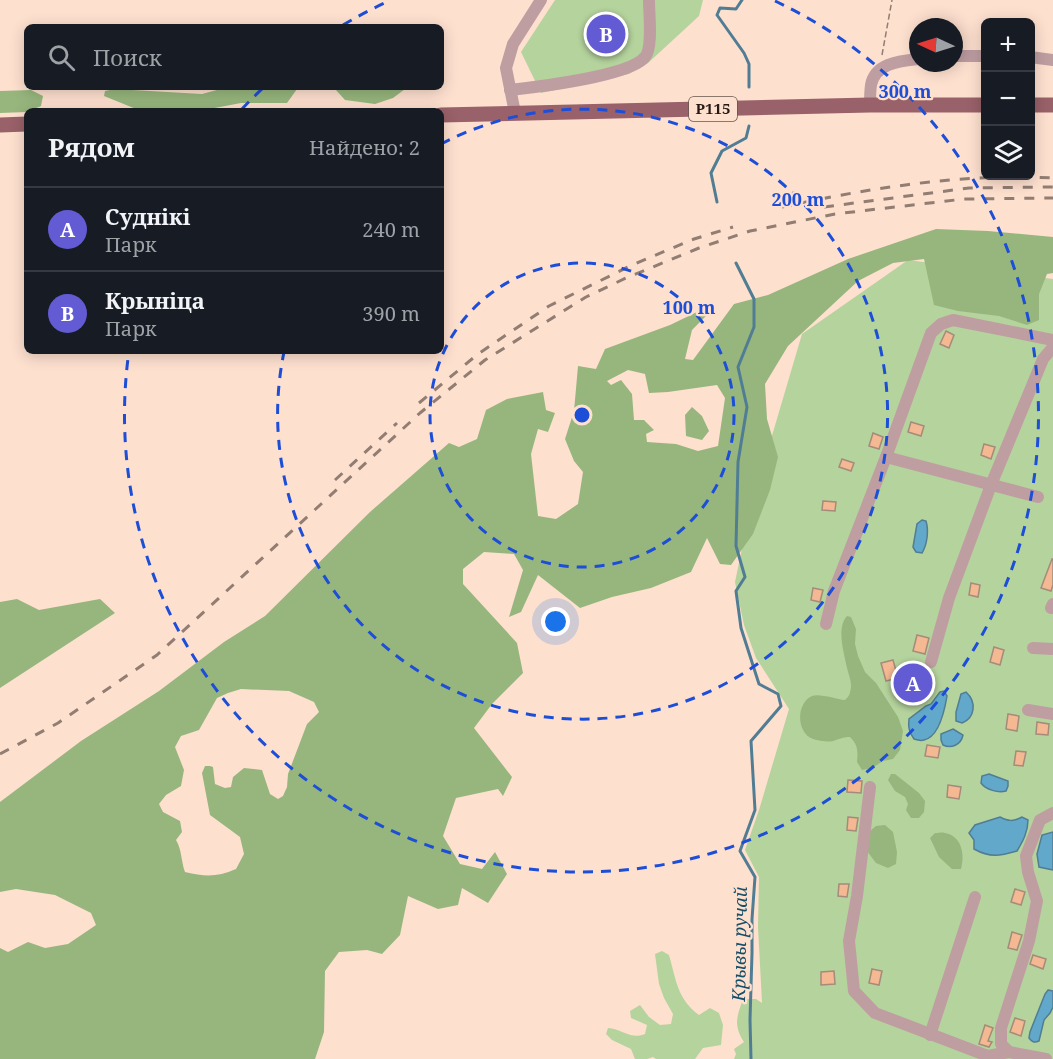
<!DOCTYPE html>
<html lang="ru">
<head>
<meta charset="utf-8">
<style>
  :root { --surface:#171b24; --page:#242831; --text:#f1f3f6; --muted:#9ea1a6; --line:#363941; --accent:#635bd4 }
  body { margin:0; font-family:"Noto Serif",serif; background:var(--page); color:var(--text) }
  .controls { position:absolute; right:18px; top:18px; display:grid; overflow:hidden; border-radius:9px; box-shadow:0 3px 15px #0003 }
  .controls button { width:54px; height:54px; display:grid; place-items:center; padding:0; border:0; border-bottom:2px solid var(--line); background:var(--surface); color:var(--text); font:30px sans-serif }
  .compass { position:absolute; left:909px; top:18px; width:54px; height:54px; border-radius:50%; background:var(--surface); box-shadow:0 3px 15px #0003; rotate:274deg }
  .you { position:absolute; left:556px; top:622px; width:21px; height:21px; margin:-15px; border:4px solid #fff; border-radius:50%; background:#1a73e8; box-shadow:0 0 0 9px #1a73e833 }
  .badge { display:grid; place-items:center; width:39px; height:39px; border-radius:50%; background:var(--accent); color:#fff; font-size:20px; font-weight:700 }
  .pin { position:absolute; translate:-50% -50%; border:3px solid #fff; box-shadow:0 2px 6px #0006 }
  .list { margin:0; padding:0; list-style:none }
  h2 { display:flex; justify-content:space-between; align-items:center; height:78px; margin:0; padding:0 24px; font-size:26px }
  h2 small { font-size:20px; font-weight:400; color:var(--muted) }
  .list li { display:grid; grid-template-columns:39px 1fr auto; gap:18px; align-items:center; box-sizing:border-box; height:84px; padding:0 24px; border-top:2px solid var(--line) }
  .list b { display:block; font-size:22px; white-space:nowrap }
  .list p { margin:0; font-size:20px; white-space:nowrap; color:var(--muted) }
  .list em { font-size:20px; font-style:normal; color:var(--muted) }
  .icon { flex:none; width:33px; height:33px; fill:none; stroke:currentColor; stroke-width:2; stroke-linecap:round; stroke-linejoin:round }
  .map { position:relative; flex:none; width:1053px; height:1059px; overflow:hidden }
  .search { position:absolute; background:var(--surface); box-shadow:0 3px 15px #0003; left:24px; top:24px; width:420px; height:66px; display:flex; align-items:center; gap:15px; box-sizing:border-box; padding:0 21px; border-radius:9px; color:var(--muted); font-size:22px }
  .panel { position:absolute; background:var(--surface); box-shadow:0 3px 15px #0003; left:24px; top:108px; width:420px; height:246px; border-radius:9px }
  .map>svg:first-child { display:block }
</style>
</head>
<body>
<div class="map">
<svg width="1053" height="1059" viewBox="0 0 1053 1059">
  <rect width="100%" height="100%" fill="#fee0cf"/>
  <g fill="#b5d39d">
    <path d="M555,0H703L699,16L648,63L629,74L541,93L521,52Z"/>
    <path d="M908,260L1053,279V1059H734L736,1054L734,1049L744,1042C733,1025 737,1016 743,999H756L762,1003L758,927L759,877L745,850L759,810L789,709L756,658L744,625L735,582L750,510L802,334Z"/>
    <path d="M662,951L669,955C676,979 677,999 699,1015L710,1008L719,1013L723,1025L721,1045L703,1048L695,1059H656L653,1057L647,1059H635L631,1049L612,1040L606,1034L608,1028C622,1029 631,1040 645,1034L647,1025L631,1018L630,1011L640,1005L649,1017L660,1025L671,1024L673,1014L664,998L659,984L655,954Z"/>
  </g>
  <g fill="#97b67d" fill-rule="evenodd">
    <path d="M228,87H297V89L287,103H241L204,110L141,111L104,96L105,91L115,89L202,94Z"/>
    <path d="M337,87H415L405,89L393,98L375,104L345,100L336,90Z"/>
    <path d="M31,90L43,96L41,106L27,112L0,113V91Z"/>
    <path d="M936,229L988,231L1053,237V273L1047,274L1039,294V320L1027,325L999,316L958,311L934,305L924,259L893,263L858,281L788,346L765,384L767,419L778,457L770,490L753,534L731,565L720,564L707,538L691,572L651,588L612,597L580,608L538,575L521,612L509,617L523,570L514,554L484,552L463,569V584L517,643L523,673L492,704L474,728L512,777L503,796L498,789L456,798L443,836L460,864L482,869L495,852L507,874L488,903L462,888L458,905L438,909L408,896L400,935L382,954L367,950L339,952L325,971L324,1032L315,1059H0V948L8,952L28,942L45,948L68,944L96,925L91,913L55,895L16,889L0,892V802L81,741L159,691L224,642L265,616L370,512L449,443L459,447L477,439L486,410L507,399L543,392L546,410L555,413L548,432L538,429L531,454L538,516L556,519L578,504L583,472L574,461L565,439L574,411L578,366L596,369L605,349L670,325L697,312L712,310L692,330L685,359L693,360L734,304L768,295L848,259ZM628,370L645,374L649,393L668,392L717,385L725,398L718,446L698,451L676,444L647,442L646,434L654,430L644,420H634L632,394L621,380L611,385L607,381ZM241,689L289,691L314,702L319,712L307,724L288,774L287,787L283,796L278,799L270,794L262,770L244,768L233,777L231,787L225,788L215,784L213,767L210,766H205L202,773L210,815L240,837L244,854L236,869C217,877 206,877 185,872C181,861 182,850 176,840L182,832L180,821L163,812L159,804L166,795L181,786L184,770L175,747L181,736L199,730L217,698L228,693Z"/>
    <path d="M692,407L702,416L709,431L702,440L686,436L685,415Z"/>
    <path d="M17,599L39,610L100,599L115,613L0,688V602Z"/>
    <path d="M847,616L851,617L856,629L855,644L858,656L865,672L876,683L898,717L903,731L900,750L893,759L883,761L872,768L862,770L857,762C858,751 858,745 850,737C844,737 842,738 836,740C829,743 821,741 813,739C796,733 796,703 812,696C819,693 836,699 845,700C847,698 850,695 850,692C853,684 849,676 847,668C844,653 836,628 847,616Z"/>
    <path d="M891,774H895L919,793L925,801L924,812L919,818H911L906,810L908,804L905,797L895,791L888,780Z"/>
    <path d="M885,825L893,832L897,852L896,864L888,868L876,863L867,851L870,831L876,826Z"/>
    <path d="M935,833C939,833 942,832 945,833C962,836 965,855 961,869H952L939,857L930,838Z"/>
  </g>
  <g fill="#62a8ca" stroke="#507d93" stroke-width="1.5">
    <path d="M922,520L926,521C929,531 927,545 922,553L916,552L913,547L917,524Z"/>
    <path d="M944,691L947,696C945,708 939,737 924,740C921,741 917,740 914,739C909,732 908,727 909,719L926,706L931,704L940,692Z"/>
    <path d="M966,692C977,702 975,718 962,723L956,721V712L961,694Z"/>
    <path d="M953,729L963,735C961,745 951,749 943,745L941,740V734Z"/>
    <path d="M989,774L1008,781V786L1006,791C998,793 986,790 981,783L982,776Z"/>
    <path d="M1000,817C1008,821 1013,822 1022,817L1028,820C1028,832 1023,841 1017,851C1000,856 990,858 974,849V840L969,833L975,825Z"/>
    <path d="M1053,832V870L1039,867L1037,854L1042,835Z"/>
    <path d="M1048,990L1053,991V1007L1050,1013L1044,1020L1039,1041C1034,1043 1032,1042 1029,1038L1030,1032L1045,994Z"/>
  </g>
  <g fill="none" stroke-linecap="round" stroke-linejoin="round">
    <g stroke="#507d93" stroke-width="3">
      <path d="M742,0L736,9L720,8L717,15L744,53L749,64V87"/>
      <path d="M717,202L711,173L722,151L746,138L749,126"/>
      <path d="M736,263L754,299V327L738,367L747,407L738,462L736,546L745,577L736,591L741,628L759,684L778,694L781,706L751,741L755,810L740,851L755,877L752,919V953L750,1020L751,1059"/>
    </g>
  </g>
  <g fill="#f4b892" stroke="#a58b7a" stroke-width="1.5">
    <rect x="608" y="39" width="14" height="9"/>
    <path d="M946,331L954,335L949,348L940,344Z"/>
    <path d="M911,422L924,426L921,436L908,432Z"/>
    <path d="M873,433L883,437L879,449L869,446Z"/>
    <path d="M984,444L995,447L991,459L981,455Z"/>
    <path d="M842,459L854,463L851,471L839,467Z"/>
    <path d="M823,501L836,502L835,511L822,510Z"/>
    <path d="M1052,559H1053V585L1051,591L1041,588Z"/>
    <path d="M971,583L980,585L978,597L969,595Z"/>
    <path d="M813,588L823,590L820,602L811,600Z"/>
    <path d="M917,635L929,638L925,654L913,651Z"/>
    <path d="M994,647L1004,650L1000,665L990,662Z"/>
    <path d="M893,660L898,678L886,681L881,663Z"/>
    <path d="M897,679L906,680L905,695L896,694Z"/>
    <path d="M1008,714L1019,716L1017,731L1006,729Z"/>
    <path d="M1037,722L1049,724L1048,735L1036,734Z"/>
    <path d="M927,745L940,747L938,758L925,756Z"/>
    <path d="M1016,751L1026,752L1023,766L1014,765Z"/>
    <path d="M848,780L862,781L861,793L847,792Z"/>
    <path d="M948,785L961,787L959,799L947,797Z"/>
    <path d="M848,817L858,818L856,831L847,830Z"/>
    <path d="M839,884H849L847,897L838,896Z"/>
    <path d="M1015,889L1025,892L1021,905L1011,902Z"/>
    <path d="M1012,932L1022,935L1017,950L1008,948Z"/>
    <path d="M1033,955L1046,959L1043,969L1030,964Z"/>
    <path d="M872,969L882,971L879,985L869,983Z"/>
    <path d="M834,971L835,984L821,985V972Z"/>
    <path d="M1015,1018L1025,1021L1021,1036L1010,1032Z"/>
    <path d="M985,1025L993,1028L988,1041L992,1042L989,1047L979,1044Z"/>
  </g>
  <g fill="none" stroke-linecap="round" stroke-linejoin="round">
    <path stroke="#917d71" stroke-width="1.5" stroke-dasharray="6 3" stroke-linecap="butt" d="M882,55L892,0"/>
    <g stroke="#bf9ea2" stroke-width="12">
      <path d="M954,56H986"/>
      <path d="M1030,57L1053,60"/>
      <path d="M510,90C537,87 630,76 645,57C653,48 649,14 649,1"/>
      <path d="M870,105C870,99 870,92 871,85C875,63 900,61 918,59"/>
      <path d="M515,113L506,68L513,44L541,0"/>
      <path d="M886,457L1038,497"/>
      <path d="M1051,608L1053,604"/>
      <path d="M826,624L834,591L886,457L931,333L941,324L953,320L1053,340"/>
      <path d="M1033,648L1053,649"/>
      <path d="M931,662L949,598L991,485L1043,359L1053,347"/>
      <path d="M1028,710L1053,714"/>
      <path d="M870,787L857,896L849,941L854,991L875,1013L988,1056L1009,1052L1046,1059"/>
      <path d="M930,1035L975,897"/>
      <path d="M1009,1052L1001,1044V1028L1029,941L1037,901L1028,872L1026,856L1040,820L1053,813"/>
    </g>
    <g stroke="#996169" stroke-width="15">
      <path d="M1030,105H1053"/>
      <path d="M441,115L870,105H986"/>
      <path d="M0,125L27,124"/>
    </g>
    <g stroke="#917d71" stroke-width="3" stroke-dasharray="10 10" stroke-linecap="butt">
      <path d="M782,207C869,188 964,173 1053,178"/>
      <path d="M824,207L969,188L1053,187"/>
      <path d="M419,403L478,354L549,306L632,265L694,239L733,227"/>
      <path d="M335,480L397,423"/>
      <path d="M0,754L58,723L157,655L420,413L485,360L586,297L626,278L699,248L750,231L835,214L964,199L1053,198"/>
    </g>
  </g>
  <g fill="none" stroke="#1d4ed8" stroke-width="3" stroke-dasharray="10 8">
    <circle cx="582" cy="415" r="152"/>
    <path d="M441 144A305 305 0 1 1 284 352"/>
    <path d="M242 109A457 457 0 0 1 262 89M343 25A457 457 0 0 1 389 1M775 1A457 457 0 1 1 129 351"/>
  </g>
  <g text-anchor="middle" stroke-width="4.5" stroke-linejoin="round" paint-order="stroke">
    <rect fill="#fee0cf" stroke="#66554c" stroke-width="1.5" x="689" y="97" width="48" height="24" rx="4.5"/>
    <g font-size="15" font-weight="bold" fill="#251a14">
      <text x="713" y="114">Р115</text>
    </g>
    <g font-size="18" font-style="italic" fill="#164f67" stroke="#fee0cf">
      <text transform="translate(740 944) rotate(-89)" y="6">Крывы ручай</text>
    </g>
  </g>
  <circle cx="582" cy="415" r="9" fill="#1d4ed8" stroke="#fee0cf" stroke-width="3"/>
  <g font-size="18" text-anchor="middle" font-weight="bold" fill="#1d4ed8" stroke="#fee0cf" stroke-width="4.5" stroke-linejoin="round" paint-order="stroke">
    <text x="905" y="98">300 m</text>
    <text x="798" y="206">200 m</text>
    <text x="689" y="314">100 m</text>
  </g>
</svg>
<div class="controls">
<button>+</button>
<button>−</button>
<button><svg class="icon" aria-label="layers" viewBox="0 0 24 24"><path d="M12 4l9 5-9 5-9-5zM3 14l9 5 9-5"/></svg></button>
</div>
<svg class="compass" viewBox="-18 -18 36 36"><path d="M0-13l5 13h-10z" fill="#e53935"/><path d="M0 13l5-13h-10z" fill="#9ea1a6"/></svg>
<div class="you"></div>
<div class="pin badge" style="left:913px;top:683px">A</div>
<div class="pin badge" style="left:606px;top:34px">B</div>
<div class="search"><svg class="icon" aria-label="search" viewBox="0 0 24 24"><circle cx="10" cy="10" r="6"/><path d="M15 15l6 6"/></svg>Поиск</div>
<section class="panel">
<h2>Рядом<small>Найдено: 2</small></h2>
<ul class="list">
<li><span class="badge">A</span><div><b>Суднікі</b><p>Парк</p></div><em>240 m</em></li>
<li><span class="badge">B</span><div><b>Крыніца</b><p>Парк</p></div><em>390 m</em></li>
</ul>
</section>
</div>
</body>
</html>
